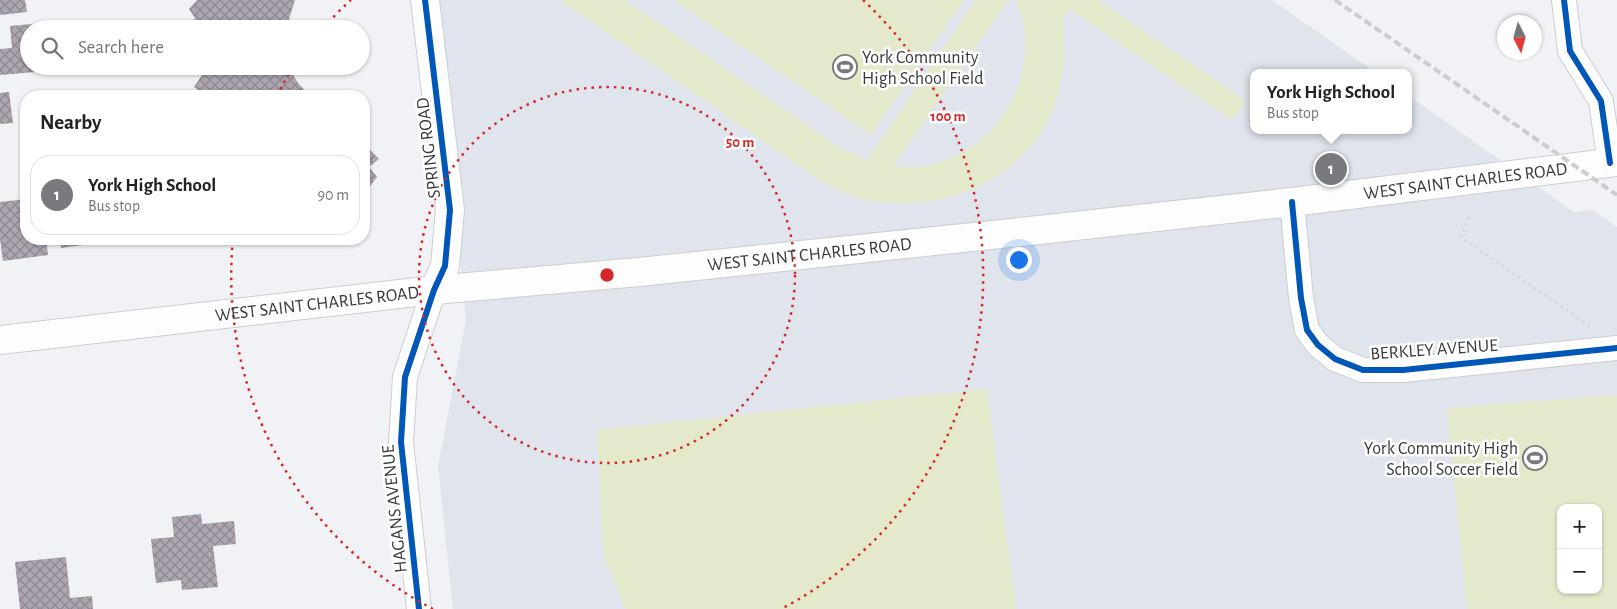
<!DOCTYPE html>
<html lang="en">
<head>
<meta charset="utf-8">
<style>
  :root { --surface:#fff; --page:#f6f6f6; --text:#222; --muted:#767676; --line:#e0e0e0; --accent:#787a7d }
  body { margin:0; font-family:"Alegreya Sans",sans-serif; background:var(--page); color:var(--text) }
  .controls { position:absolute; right:15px; bottom:15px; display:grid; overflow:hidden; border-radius:10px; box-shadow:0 1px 4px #0004 }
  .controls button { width:45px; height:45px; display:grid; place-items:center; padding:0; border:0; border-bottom:1px solid var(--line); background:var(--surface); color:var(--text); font:25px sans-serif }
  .compass { position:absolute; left:1497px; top:15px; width:45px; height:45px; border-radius:50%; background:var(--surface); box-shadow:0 1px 4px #0004; rotate:174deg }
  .you { position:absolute; left:1018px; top:259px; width:18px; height:18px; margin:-12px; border:4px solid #fff; border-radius:50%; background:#1a73e8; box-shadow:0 0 0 8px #1a73e833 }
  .badge { display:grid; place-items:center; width:32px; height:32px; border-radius:50%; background:var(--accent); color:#fff; font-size:16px; font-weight:700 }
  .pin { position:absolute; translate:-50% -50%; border:2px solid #fff; box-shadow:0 1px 5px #0006 }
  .popup { position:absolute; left:1250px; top:69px; width:162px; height:65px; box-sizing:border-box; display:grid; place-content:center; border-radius:10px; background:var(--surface); filter:drop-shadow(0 1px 4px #0005); font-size:16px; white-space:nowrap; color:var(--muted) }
  .popup b { font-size:19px; color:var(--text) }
  .popup::after { content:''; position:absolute; left:50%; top:100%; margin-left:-10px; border:10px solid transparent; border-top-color:var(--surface) }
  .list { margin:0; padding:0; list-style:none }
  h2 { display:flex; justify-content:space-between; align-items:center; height:65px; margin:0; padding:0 20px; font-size:21px }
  h2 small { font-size:16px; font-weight:400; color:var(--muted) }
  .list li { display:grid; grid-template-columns:32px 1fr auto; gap:15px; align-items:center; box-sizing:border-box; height:80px; margin:0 10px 10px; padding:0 10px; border:1px solid var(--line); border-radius:20px }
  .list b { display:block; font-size:19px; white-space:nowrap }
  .list p { margin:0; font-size:16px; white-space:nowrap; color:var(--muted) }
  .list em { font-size:16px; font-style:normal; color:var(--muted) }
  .icon { flex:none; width:28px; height:28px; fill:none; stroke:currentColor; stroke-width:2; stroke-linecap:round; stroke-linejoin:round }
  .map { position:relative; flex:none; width:1617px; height:609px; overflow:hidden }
  .search { position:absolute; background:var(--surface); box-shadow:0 1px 4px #0004; left:20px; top:20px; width:350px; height:55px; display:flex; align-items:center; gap:12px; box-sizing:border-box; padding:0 18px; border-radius:28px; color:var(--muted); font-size:19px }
  .panel { position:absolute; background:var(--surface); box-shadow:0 1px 4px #0004; left:20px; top:90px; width:350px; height:155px; border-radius:20px }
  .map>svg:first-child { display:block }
</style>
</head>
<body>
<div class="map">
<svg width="1617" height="609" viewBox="0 0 1617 609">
  <defs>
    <pattern id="building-cross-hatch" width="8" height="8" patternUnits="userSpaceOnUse" patternTransform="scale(1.25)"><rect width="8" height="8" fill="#ada6b1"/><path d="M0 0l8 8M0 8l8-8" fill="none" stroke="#8e8891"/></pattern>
  </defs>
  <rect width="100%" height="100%" fill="#f0f2f5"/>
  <path fill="#dfe4ed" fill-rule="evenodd" d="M436,0H1272L1376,73H1254V130H1408L1409,96L1574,212L1593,210L1617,227V609H453L438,466L466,320ZM1561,508H1598V590H1561Z"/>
  <g fill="#e5e9cb" fill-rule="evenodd">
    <path d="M560,0H625L843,150L867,160L976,0H1008L893,167C903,167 914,168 924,166C988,155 1030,97 1025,33C1024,22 1020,10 1016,0H1098L1246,101L1232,120L1069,9C1068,9 1064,15 1064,15C1061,22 1065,34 1064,41C1064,58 1063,75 1059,91C1038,174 947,216 867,200C849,196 834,188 818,179Z"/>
    <path d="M674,0H964L871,135Z"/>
    <path d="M987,389L1016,609H626L603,553L597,430Z"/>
    <path d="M1617,395V609H1467L1447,408ZM1561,508H1598V590H1561Z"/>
  </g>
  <g fill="url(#building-cross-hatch)">
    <path d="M0,0H25L27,12L0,15Z"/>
    <path d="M197,0H295L286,29H193L191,27L195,18L189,9Z"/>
    <path d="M65,21L66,29H29V66H69L70,69L0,75V49L12,48L10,26Z"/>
    <path d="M203,66H288L298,83L310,96H205L194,87L202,75Z"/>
    <path d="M9,92L13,123L0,124V93Z"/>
    <path d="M364,144L379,159L369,167L377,177L364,194Z"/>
    <path d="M26,199V239H46L48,255L3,261L0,239V202Z"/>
    <path d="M60,239H82L83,245L61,248Z"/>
    <path d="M201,514L202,524L234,521L236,544L213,546L218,587L182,590L181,580L156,583L151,539L174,537L172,517Z"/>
    <path d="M66,557L70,598L92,596L93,609H20L15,562Z"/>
  </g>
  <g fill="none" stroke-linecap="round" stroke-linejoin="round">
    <defs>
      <g id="street">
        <path d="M1564,0L1570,51L1601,101L1610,163"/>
        <path d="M1292,202L1301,298L1307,330L1318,345L1335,359L1363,370H1403L1617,348"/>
        <path d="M419,609L401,442L405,377L434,290"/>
      </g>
      <g id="secondary">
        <path d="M425,0L450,210L445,266L434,290"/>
        <path id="s1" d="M0,340L434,290L639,272L1039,230L1292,202L1617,162"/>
      </g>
    </defs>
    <use href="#street" stroke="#cdced1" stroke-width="26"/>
    <use href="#secondary" stroke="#cdced1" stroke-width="30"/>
    <path stroke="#d8d8da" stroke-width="3" stroke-dasharray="2.5 4" stroke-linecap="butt" d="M1469,217L1461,237L1590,326"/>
    <use href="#street" stroke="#fdfdfe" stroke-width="24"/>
    <use href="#secondary" stroke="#fdfdfe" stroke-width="28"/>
    <path stroke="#cdcdcf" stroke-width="4" stroke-dasharray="8 4" stroke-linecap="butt" d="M1335,0L1617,195"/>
    <defs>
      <g id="cycleway">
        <path d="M1564,0L1570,51L1601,101L1610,163"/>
        <path d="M1292,202L1301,298L1307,330L1318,345L1335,359L1363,370H1403L1617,348"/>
        <path d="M419,609L401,442L405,377L434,290L445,266L450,210L425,0"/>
      </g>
    </defs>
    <use href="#cycleway" stroke="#fff" stroke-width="9"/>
    <use href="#cycleway" stroke="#0057b8" stroke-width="6"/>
  </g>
  <g fill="none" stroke="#d62828" stroke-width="2.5" stroke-dasharray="2.5 5">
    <circle cx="607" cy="275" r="188"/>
    <path d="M433 609A376 376 0 0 1 233 239M277 96A376 376 0 0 1 293 67M323 28A376 376 0 0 1 351 0M863 0A376 376 0 0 1 781 609"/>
  </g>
  <defs>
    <symbol id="stadium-ring" viewBox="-11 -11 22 22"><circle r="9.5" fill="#fff" stroke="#787a7d" stroke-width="1.5"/><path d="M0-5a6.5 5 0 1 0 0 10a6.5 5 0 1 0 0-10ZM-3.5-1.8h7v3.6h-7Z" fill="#787a7d"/></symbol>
  </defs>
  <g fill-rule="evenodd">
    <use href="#stadium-ring" x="831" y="53" width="28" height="28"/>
    <use href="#stadium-ring" x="1521" y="444" width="28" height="28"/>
  </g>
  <g text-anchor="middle" stroke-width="5" stroke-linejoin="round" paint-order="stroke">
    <g font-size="18" fill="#38393c" stroke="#fff" text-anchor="start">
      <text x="862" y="63">York Community<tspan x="862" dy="21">High School Field</tspan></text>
      <text x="1518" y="454" text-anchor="end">York Community High<tspan x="1518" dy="21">School Soccer Field</tspan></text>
    </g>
    <g font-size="18" fill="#38393c" stroke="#fff">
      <text transform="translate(428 148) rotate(-97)" y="6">SPRING ROAD</text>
      <text dy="6" stroke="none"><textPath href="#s1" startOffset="1474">WEST SAINT CHARLES ROAD</textPath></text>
      <text dy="6" stroke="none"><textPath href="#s1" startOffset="814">WEST SAINT CHARLES ROAD</textPath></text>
      <text dy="6" stroke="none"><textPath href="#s1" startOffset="319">WEST SAINT CHARLES ROAD</textPath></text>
      <text transform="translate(1434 349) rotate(-4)" y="6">BERKLEY AVENUE</text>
      <text transform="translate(394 509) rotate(-96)" y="6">HAGANS AVENUE</text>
    </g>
  </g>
  <circle cx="607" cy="275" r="8" fill="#d62828" stroke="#fff" stroke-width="2.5"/>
  <g font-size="15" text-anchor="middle" font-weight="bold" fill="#d62828" stroke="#fff" stroke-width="5" stroke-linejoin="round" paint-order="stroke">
    <text x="948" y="121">100 m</text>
    <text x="740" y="147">50 m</text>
  </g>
</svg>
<div class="controls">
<button>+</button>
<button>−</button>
</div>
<svg class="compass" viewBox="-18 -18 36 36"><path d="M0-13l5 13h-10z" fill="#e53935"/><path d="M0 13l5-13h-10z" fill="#767676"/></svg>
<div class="you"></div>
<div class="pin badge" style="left:1331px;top:169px">1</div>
<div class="popup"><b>York High School</b>Bus stop</div>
<div class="search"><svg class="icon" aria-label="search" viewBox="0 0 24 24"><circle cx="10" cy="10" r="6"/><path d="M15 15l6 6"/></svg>Search here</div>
<section class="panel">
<h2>Nearby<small></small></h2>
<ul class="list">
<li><span class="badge">1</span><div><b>York High School</b><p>Bus stop</p></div><em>90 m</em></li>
</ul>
</section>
</div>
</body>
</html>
